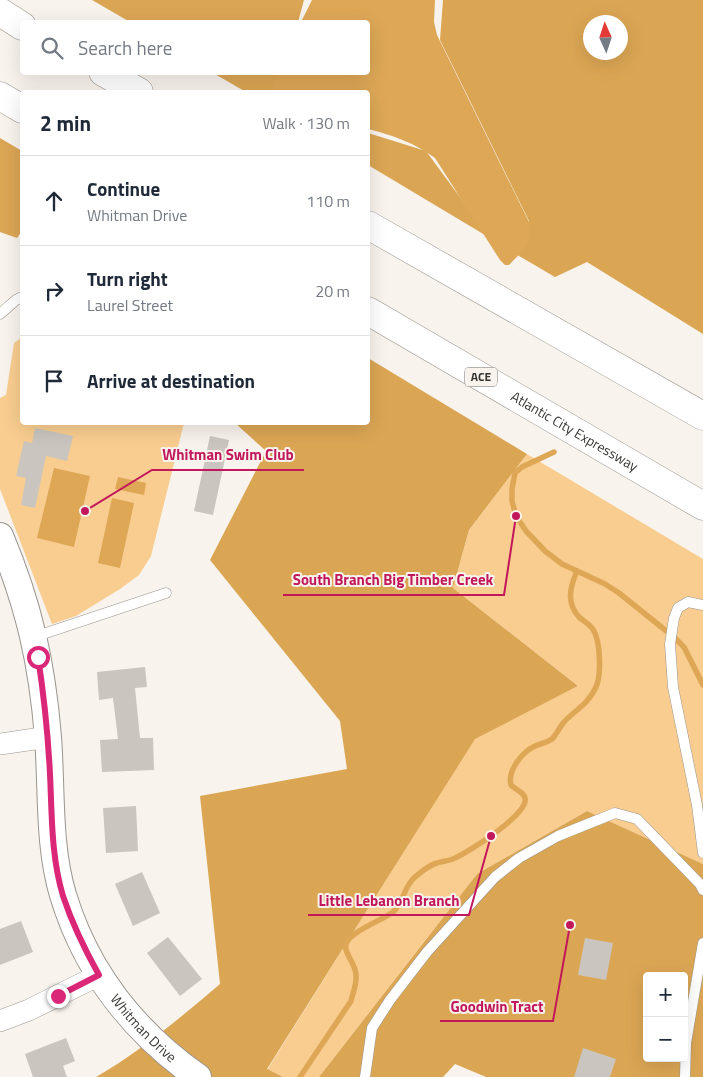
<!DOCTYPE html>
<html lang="en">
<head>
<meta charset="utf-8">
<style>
  :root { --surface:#fff; --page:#f6f6f7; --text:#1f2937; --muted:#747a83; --line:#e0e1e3 }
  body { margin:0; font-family:"Titillium Web",sans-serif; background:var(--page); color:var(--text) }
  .controls { position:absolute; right:15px; bottom:15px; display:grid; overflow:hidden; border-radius:5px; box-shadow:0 5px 20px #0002 }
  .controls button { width:45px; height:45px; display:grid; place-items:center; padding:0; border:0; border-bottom:1px solid var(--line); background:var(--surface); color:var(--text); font:25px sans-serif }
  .compass { position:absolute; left:583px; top:15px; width:45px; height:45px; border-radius:50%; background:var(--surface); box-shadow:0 5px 20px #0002; rotate:357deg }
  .stop { position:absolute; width:15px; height:15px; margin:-11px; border:4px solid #db2777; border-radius:50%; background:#fff }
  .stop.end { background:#db2777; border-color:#fff; box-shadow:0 1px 5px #0008 }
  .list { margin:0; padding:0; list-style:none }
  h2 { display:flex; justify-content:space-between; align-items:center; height:65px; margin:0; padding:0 20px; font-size:21px }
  h2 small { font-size:16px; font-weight:400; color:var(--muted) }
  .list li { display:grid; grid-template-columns:32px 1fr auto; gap:15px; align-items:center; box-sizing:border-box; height:90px; padding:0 20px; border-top:1px solid var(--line) }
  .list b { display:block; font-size:19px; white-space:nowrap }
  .list p { margin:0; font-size:16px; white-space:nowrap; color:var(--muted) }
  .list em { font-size:16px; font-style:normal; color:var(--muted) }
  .icon { flex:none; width:28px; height:28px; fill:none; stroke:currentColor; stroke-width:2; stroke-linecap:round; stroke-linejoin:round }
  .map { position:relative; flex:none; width:703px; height:1077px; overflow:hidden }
  .search { position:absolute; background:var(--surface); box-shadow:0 5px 20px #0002; left:20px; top:20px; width:350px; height:55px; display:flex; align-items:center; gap:12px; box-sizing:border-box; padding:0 18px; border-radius:5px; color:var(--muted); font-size:19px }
  .panel { position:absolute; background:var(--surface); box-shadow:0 5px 20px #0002; left:20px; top:90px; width:350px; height:335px; border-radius:5px }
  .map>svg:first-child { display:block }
</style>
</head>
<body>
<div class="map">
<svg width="703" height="1077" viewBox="0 0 703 1077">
  <rect width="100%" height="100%" fill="#f8f3ec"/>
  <g fill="#f9cd8f">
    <path d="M22,337V422L184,423L151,556L139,575L120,589L76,616L52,624L0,489V398L6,395L14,343Z"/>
    <path d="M527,454L703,559V864L587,811L477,874L319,1077H283L267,1070L475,738L578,686L453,588L469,530Z"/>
  </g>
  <g fill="#dba654" fill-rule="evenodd">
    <path d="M92,0H304L298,22H130Z"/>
    <path d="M443,0H703V334L587,262L555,277L514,253L529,221L440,40ZM590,22H620V52H590Z"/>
    <path d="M213,73H284L278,92H246Z"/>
    <path d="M368,133L426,151L490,238L368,165Z"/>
    <path d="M0,138L22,151V231L17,238L0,232Z"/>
    <path d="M368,358L527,454L469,530L453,588L578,686L475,739L267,1069L283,1077H96C141,1051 180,1018 220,984L200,796L347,769L340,721L210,560L266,451L235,423L368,422Z"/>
    <path d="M587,811L703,864V1077H486L455,1064L443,1077H319L477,874ZM647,976H684V1058H647Z"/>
  </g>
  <g fill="#dda756">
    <path d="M312,0H435L434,22L437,35L529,222C532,245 524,249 509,265H505L500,260L435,158C415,143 392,135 368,129V92H271L277,73L368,72V22H301Z"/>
    <path d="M54,468L90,476L74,547L37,538Z"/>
    <path d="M118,477L146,483L144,495L115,489Z"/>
    <path d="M112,498L134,503L120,568L98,563Z"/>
  </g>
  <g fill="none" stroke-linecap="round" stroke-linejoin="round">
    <g stroke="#dda756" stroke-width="5.5">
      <path d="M554,452L522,467L515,473L512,489V501L516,516L526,531L545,551L562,564L605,584L619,593L675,638L684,647L703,685"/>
      <path d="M300,1077L351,1001C353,992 357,984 356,975C356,964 343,952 346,944C351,931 381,921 393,912C404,903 403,887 415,877C421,872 429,865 437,863C443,861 450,861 455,858C469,852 530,813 525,798C523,791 515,790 511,785C507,771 522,752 535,746C541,743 548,743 553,738C557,733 560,727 564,722C574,711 588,704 595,689C602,677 601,637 591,627C588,623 583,621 579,617C566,603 570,587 577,571"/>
    </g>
  </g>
  <g fill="#cac5bf">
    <path d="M35,428L73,436L67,461L46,456L35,508L21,505L26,478L16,476L24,441L32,443Z"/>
    <path d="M210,436L229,440L213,515L194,511Z"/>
    <path d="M145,667L147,687L135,688L140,738H153L154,770L102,772L100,740L118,739L113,698L99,700L97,672Z"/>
    <path d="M136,806L138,851L106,853L103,808Z"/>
    <path d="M142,872L160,913L133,926L115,884Z"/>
    <path d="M21,921L33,952L0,965V929Z"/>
    <path d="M168,937L202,979L180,996L147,953Z"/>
    <path d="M585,938L613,943L606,980L578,975Z"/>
    <path d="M66,1038L75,1061L63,1066L67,1077H33L25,1054Z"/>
    <path d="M583,1048L616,1059L610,1077H574Z"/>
  </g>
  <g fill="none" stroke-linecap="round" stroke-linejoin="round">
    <defs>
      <g id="service">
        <path d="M0,314L16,300L22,297"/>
        <path d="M703,605L688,602L678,608L674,618L670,644L673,687L697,805L703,853"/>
        <path d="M34,637L166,593"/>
        <path d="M365,1077L372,1028L390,1000L427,952L495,877L519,858L558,836L615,813L637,819L700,884L703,890"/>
        <path d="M685,1077L686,1043L703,943"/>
      </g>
      <g id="minor">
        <path d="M0,744L48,737"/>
        <path d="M0,1021L29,1010L99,975"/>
      </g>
      <g id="tertiary">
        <path id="s1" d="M0,536C29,605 42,663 48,737C52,790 48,845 63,895C86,971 134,1032 198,1077"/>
      </g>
      <g id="motorway">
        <path d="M0,12L22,26"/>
        <path d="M103,72L139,92"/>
        <path d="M0,96L22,109"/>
        <path d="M368,225L703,416"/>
        <path id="s2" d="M368,311L703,506"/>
      </g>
    </defs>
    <use href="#service" stroke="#9a958f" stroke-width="11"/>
    <use href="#minor" stroke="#9a958f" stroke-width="22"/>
    <use href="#tertiary" stroke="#9a958f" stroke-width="28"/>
    <use href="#motorway" stroke="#9a958f" stroke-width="29"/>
    <use href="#service" stroke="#fff" stroke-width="10"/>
    <use href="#minor" stroke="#fff" stroke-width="21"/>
    <use href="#tertiary" stroke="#fff" stroke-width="26"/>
    <use href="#motorway" stroke="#fff" stroke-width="28"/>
  </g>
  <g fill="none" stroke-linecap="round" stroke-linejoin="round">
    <path stroke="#db2777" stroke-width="6" d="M38,657C44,696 48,735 50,774C52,815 51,856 63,896C72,923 85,950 99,975L58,996"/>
  </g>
  <g text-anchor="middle" stroke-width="4" stroke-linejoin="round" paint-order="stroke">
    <rect fill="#f8f3ec" stroke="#706e6a" stroke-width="1" x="465" y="367.5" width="32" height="19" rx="4"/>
    <g font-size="12" font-weight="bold" fill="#363532">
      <text x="481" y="381">ACE</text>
    </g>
    <g font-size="14" fill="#363532" stroke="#f8f3ec">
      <text dy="5" stroke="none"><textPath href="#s2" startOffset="239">Atlantic City Expressway</textPath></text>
      <text dy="5" stroke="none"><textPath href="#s1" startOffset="524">Whitman Drive</textPath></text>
    </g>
  </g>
  <path fill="none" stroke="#c2185b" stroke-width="2" d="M85 511L152 470H304M516 516L504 595H283M491 836L469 915H308M570 925L553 1021H440"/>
  <g fill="#c2185b" stroke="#f8f3ec" stroke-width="2">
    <circle cx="85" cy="511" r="5"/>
    <circle cx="516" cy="516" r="5"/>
    <circle cx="491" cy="836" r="5"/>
    <circle cx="570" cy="925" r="5"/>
  </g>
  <g font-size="15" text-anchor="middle" font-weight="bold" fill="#c2185b" stroke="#f8f3ec" stroke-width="4" stroke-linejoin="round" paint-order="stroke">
    <text x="228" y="460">Whitman Swim Club</text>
    <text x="393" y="585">South Branch Big Timber Creek</text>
    <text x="389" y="906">Little Lebanon Branch</text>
    <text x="497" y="1012">Goodwin Tract</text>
  </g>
</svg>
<div class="controls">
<button>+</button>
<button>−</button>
</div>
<svg class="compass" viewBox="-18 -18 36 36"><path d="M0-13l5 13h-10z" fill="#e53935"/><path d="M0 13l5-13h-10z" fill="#747a83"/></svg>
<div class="stop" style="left:38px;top:657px"></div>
<div class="stop end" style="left:58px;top:996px"></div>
<div class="search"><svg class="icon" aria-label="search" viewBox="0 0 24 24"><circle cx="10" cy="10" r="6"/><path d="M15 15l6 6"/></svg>Search here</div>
<section class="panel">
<h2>2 min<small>Walk · 130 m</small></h2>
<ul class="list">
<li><svg class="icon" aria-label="ahead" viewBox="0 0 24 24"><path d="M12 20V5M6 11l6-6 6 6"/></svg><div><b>Continue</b><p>Whitman Drive</p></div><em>110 m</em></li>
<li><svg class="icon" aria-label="right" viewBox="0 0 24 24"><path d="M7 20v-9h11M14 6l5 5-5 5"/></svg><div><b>Turn right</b><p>Laurel Street</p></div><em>20 m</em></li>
<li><svg class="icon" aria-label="arrive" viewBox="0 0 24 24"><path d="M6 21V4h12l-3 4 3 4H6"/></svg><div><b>Arrive at destination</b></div></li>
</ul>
</section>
</div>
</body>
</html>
